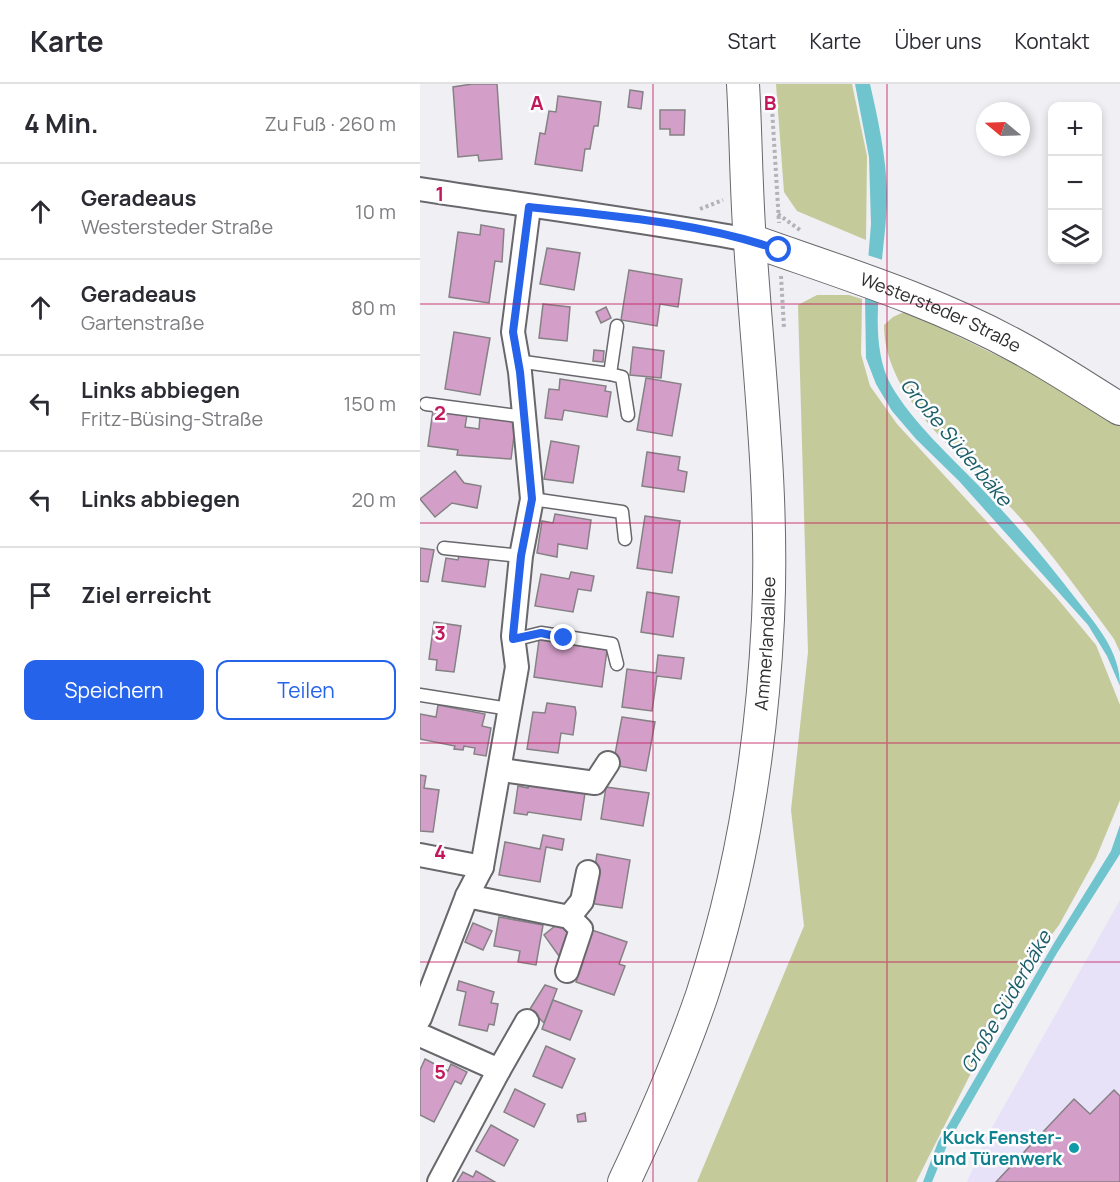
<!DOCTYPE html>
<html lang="de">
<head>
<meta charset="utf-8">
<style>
  :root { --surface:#fff; --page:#f7f7f7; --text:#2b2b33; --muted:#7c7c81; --line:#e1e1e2; --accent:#2563eb }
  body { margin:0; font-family:Manrope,sans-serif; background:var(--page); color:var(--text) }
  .controls { position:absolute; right:18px; top:18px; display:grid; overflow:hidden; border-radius:12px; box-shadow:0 3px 9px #0003 }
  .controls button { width:54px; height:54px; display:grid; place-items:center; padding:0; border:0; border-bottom:2px solid var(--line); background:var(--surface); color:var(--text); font:30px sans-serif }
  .compass { position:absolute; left:556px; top:18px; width:54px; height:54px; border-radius:50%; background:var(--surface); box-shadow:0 3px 9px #0003; rotate:289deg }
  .stop { position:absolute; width:18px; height:18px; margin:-14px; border:4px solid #2563eb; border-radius:50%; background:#fff }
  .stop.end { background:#2563eb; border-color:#fff; box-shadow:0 2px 6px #0008 }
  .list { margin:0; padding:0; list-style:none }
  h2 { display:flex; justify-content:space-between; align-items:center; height:78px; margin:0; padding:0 24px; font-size:26px }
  h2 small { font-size:20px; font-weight:400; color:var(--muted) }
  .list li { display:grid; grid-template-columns:39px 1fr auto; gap:18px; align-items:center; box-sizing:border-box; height:96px; padding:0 24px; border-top:2px solid var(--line) }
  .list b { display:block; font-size:22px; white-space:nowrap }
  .list p { margin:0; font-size:20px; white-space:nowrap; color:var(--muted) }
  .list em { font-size:20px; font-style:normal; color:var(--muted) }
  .actions { display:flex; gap:12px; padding:18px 24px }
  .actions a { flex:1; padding:14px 0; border:2px solid var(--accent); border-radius:12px; text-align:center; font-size:21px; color:var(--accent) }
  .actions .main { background:var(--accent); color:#fff }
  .icon { flex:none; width:33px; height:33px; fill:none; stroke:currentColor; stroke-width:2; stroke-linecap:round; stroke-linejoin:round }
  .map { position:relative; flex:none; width:700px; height:1098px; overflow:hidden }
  header { display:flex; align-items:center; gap:36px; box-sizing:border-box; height:84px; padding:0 30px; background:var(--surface); border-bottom:2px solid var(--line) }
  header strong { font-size:28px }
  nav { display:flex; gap:33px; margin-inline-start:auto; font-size:21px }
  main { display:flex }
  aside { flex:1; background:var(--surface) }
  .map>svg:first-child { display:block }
</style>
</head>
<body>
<header>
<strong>Karte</strong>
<nav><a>Start</a><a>Karte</a><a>Über uns</a><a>Kontakt</a></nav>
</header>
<main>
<aside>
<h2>4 Min.<small>Zu Fuß · 260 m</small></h2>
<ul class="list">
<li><svg class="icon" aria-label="ahead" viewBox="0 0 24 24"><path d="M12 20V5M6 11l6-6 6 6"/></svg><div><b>Geradeaus</b><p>Westersteder Straße</p></div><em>10 m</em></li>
<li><svg class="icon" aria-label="ahead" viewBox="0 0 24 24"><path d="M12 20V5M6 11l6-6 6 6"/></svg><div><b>Geradeaus</b><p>Gartenstraße</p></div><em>80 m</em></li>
<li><svg class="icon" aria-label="left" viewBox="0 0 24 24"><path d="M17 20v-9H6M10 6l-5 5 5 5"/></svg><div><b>Links abbiegen</b><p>Fritz-Büsing-Straße</p></div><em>150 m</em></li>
<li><svg class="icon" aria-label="left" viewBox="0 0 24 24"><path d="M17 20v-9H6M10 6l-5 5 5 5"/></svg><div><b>Links abbiegen</b></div><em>20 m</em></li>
<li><svg class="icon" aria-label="arrive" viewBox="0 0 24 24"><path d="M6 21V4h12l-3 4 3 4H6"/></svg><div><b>Ziel erreicht</b></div></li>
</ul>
<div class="actions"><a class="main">Speichern</a><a>Teilen</a></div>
</aside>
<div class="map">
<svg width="700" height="1098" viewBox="0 0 700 1098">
  <rect width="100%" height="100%" fill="#efeff4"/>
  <path fill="#e7e2f8" d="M700,816V1098H547L565,1056Z"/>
  <g fill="#c4ca99">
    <path d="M356,0H432L447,72L446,156L377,127L364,108Z"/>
    <path d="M397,211H429L442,215L441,270L450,302L477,340L636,513L676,561L700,621V716L676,774L639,841L599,894L496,1098H277L384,842L371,726L388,568L378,221Z"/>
    <path d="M486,227L621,293L700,341V568L694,555C662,512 631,468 595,428C549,377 464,317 464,241L473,233Z"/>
  </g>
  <g fill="#70c4cd">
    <path d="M435,0H450C458,35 466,72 467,108C468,165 443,251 471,301C492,338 532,374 561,404C595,439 626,476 656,515C677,542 700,567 700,602L687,572L668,541L539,397L496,355L472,327L456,300L446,274L445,214L451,140L449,73Z"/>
    <path d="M700,741V770L637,869L528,1059L512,1098H503L518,1058L634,859L691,767Z"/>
  </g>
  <path fill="#efeff4" d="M444,170L466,177L463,220L442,212Z"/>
  <g fill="#d39fc9" stroke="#858184" stroke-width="1.5">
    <path d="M52,0H77L82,75L59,77L58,71L38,73L33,3Z"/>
    <path d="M210,6L223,8L221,25L208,23Z"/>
    <path d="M138,12L181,18L178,42H174L170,65H165L162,87L115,80L120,49L125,50L129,27L136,28Z"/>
    <path d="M240,26H265L264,51H250V45H240Z"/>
    <path d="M61,141L84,145L82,178L75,177L69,219L29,213L38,148L60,151Z"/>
    <path d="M127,164L160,169L154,206L120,200Z"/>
    <path d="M209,186L262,195L258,223L240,220L237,242L201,236Z"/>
    <path d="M123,220L150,223L147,257L119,254Z"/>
    <path d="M186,223L191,234L181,239L176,228Z"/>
    <path d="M34,248L70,254L60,311L25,305Z"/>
    <path d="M213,263L244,267L241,294L210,291Z"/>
    <path d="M174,266L184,267L183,278L173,277Z"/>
    <path d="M226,294L261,300L252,352L217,346Z"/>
    <path d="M140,295L186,302L185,307L191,308L187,333L144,326L142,336L125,334L129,305L139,306Z"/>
    <path d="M13,326L47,331L45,343L59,345L60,332L96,337L91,375L37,371L38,366L8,362Z"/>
    <path d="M131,357L159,362L153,399L124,395Z"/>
    <path d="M227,368L260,373L258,386L267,388L264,408L222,402Z"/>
    <path d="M35,387L44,399L61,402L57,424L32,419L15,433L0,415Z"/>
    <path d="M135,430L171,436L167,465L138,460L137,473L117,469L122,437L133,439Z"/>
    <path d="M225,432L260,437L252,489L217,484Z"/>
    <path d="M0,464L14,466L8,498L0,497Z"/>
    <path d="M39,470L69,475L65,503L22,497L26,474L38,476Z"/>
    <path d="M151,488L174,492L171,507L158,505L153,528L115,522L121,490L149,495Z"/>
    <path d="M227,508L259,513L253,553L221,548Z"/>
    <path d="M14,538L41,542L34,588L16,586L17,576L9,575Z"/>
    <path d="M119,556L187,566L182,603L114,593Z"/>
    <path d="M238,571L264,574L261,595L237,592L232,627L202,623L207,585L236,589Z"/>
    <path d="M127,619L155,623L156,629L153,651L141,649L138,669L107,665L113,628L125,629Z"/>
    <path d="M18,621L65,630L62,642L71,644L66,672L54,670L55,664L44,662L43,666L34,665L35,662L0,655V630L16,633Z"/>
    <path d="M202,633L235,638L226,687L193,681Z"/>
    <path d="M0,691L6,692L4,704L19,706L13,748L0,747Z"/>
    <path d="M110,696L165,709L161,736L108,728L107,731L94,729L98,702L108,704Z"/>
    <path d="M186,703L229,709L223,742L181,735Z"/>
    <path d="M123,751L144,755L142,766L126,763L120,798L79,791L85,758L120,765Z"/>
    <path d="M177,770L210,776L202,824L169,819Z"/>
    <path d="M79,833L123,841L116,881L98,878L100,867L74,862Z"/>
    <path d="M141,837L152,854L144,879L124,851Z"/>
    <path d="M53,839L72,847L63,866L45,858Z"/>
    <path d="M169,845L207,858L199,880L205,882L194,911L156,898L163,878L159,877Z"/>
    <path d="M39,897L74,908L71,919L78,920L74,941L69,940L67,947L39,941L46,908L37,906Z"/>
    <path d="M125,901L137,905L124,939L110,925Z"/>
    <path d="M133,916L162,927L150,956L122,945Z"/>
    <path d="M126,962L155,975L142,1004L113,992Z"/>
    <path d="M5,975L28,987L31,980L47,988L41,1000L35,997L14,1038L0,1031V986Z"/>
    <path d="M95,1005L125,1020L114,1043L84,1028Z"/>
    <path d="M694,1006L700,1012V1098H576L654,1015L670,1030Z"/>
    <path d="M165,1029L166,1037L158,1038L157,1031Z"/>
    <path d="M71,1041L98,1056L84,1082L56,1067Z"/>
    <path d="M56,1087L75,1098H37L43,1088L53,1093Z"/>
  </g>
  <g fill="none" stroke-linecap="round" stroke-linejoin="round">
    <defs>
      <g id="service">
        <path d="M97,277L190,290L197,242"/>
        <path d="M190,290L202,293L208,331"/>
        <path d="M6,320L105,333"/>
        <path d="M112,415L202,428L205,455"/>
        <path d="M24,464L101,472"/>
        <path d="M93,556L121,549L192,560L197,580"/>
        <path d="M0,611L90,625"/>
      </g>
      <g id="minor">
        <path d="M0,105C110,122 220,136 330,156"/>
        <path d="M81,686L175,699L188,679"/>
        <path d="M0,771L62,783"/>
        <path d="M47,812L149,833L161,845L147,887"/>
        <path d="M149,833L162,817L168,788"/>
        <path d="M0,934L47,812L62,783L97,583L93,552L101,472L112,415L100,288L93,248L109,123"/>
        <path d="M0,951L79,986L19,1098"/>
        <path d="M79,986L107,937"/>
      </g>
      <g id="secondary">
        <path id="s1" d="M330,156C420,188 513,216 598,263C633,282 666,304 700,325"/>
        <path id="s2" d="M204,1098C233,1037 260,975 282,911C322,789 342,662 348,535C354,409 338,283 330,158C326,105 326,52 323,0"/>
      </g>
    </defs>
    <use href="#service" stroke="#68676c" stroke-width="15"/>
    <use href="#minor" stroke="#68676c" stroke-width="26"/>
    <use href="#secondary" stroke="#68676c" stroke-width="34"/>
    <g stroke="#b3b3b7" stroke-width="4" stroke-dasharray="3 3" stroke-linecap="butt">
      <path d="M352,24L359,139"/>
      <path d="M280,125L303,116"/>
      <path d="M358,130L380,146"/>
      <path d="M361,192L364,244"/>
    </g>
    <use href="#service" stroke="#fff" stroke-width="12"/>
    <use href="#minor" stroke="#fff" stroke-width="22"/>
    <use href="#secondary" stroke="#fff" stroke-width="32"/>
  </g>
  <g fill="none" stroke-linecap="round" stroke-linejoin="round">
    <path stroke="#2563eb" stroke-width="8" d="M144,554L121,549L93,555V552L101,472L112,415L100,288L93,248L109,123C192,132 280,138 359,166"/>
  </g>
  <path fill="none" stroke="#c2185b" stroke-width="1.5" stroke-opacity="0.55" d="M233,0V1098M467,0V1098M0,220H700M0,439H700M0,659H700M0,878H700"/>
  <circle fill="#0f9aa8" stroke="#fdfcff" stroke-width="2" cx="654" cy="1064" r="6"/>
  <g text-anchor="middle" stroke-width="5" stroke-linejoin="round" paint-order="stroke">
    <g font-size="18" fill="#2f2f31" stroke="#fdfcff">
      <text dy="6" stroke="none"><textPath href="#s1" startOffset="204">Westersteder Straße</textPath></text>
      <text dy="6" stroke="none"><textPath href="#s2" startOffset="561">Ammerlandallee</textPath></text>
    </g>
    <g font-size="18" font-weight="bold" fill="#0d838f" stroke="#fdfcff" text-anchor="end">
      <text x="642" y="1060">Kuck Fenster-<tspan x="642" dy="21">und Türenwerk</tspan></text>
    </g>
    <g font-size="20" font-style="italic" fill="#1a5f67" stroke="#fdfcff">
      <text transform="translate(536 358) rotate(50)" y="7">Große Süderbäke</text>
      <text transform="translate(586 918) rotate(-60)" y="7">Große Süderbäke</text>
    </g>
  </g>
  <g font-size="20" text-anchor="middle" font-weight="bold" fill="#c2185b" stroke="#fdfcff" stroke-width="5" stroke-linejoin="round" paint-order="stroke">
    <text x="117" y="26">A</text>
    <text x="350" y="26">B</text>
    <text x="20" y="117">1</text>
    <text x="20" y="336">2</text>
    <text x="20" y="556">3</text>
    <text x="20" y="775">4</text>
    <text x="20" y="995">5</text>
  </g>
</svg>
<div class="controls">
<button>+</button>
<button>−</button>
<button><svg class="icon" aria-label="layers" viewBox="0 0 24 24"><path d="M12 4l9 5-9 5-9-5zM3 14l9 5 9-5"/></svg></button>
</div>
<svg class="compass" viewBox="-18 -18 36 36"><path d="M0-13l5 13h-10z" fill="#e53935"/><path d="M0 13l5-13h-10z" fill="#7c7c81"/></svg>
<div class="stop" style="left:359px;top:166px"></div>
<div class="stop end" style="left:144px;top:554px"></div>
</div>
</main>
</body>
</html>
